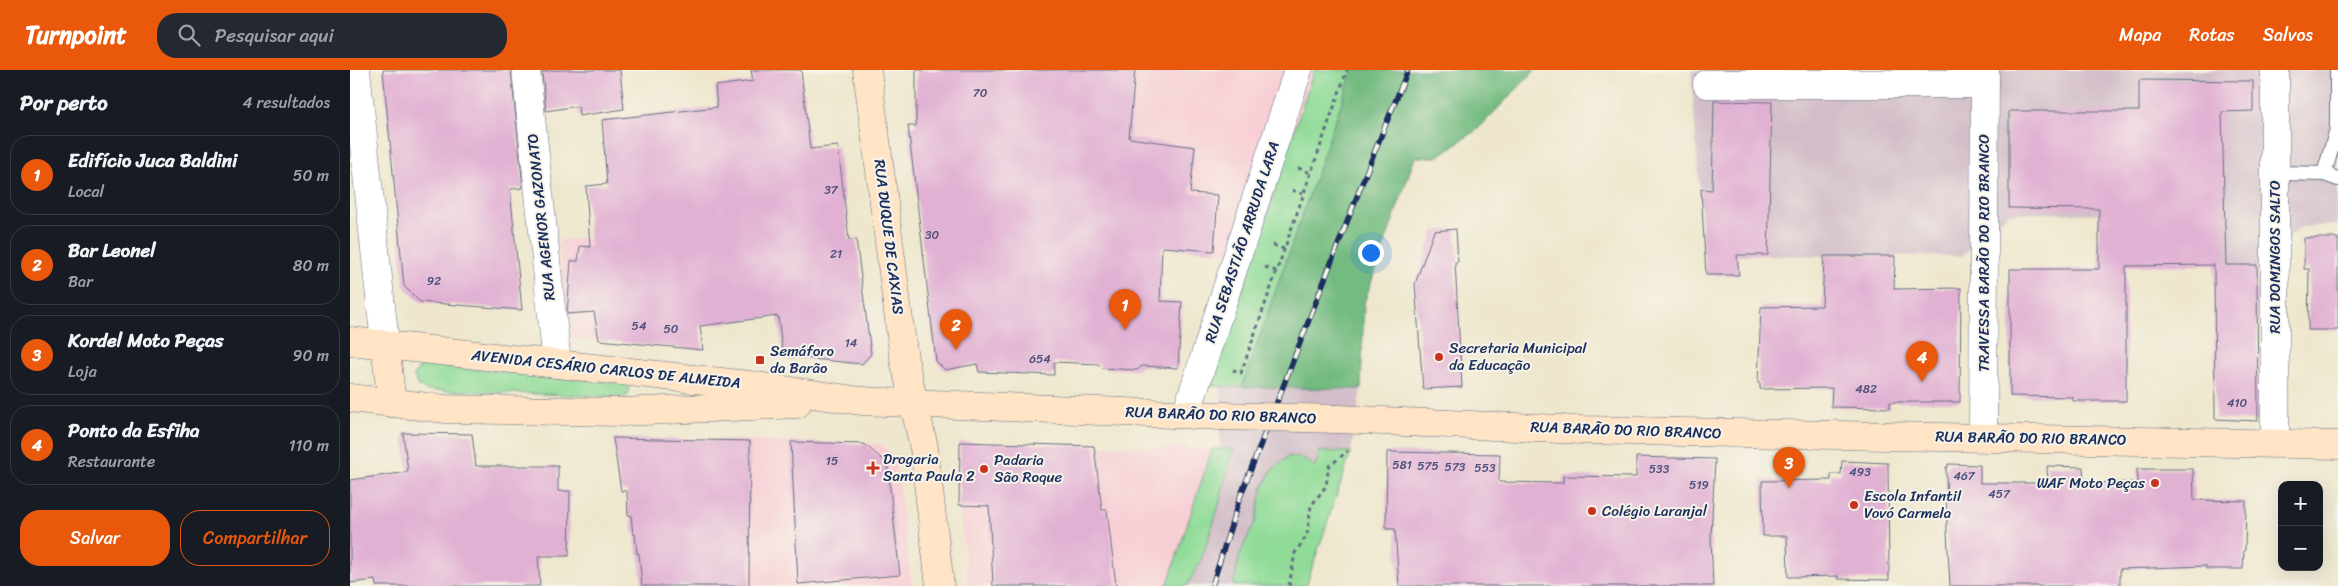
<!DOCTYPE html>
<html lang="pt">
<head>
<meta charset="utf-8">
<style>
  :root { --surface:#171b24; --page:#242831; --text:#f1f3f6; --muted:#9ea1a6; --line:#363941; --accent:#ea580c }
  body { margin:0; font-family:Sriracha,sans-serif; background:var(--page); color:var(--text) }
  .controls { position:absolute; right:15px; bottom:15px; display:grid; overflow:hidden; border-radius:10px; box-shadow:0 5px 20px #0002 }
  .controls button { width:45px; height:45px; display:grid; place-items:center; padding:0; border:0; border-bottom:1px solid var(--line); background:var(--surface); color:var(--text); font:25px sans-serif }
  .you { position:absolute; left:1020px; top:182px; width:18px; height:18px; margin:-12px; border:4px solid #fff; border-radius:50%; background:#1a73e8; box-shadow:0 0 0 8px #1a73e833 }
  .badge { display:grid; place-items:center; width:32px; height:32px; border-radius:50%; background:var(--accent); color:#fff; font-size:16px; font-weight:700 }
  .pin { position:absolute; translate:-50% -41px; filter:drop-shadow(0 1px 2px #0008) }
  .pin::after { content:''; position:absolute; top:26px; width:18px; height:15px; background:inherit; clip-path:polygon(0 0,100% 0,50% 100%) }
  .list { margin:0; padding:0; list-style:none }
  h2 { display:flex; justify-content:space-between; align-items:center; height:65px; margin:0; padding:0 20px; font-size:21px }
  h2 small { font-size:16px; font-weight:400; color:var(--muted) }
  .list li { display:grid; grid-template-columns:32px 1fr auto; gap:15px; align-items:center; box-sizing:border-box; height:80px; margin:0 10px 10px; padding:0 10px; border:1px solid var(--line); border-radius:20px }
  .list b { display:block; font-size:19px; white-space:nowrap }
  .list p { margin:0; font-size:16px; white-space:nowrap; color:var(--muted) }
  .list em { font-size:16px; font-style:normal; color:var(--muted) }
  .actions { display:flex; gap:10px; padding:15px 20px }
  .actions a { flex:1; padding:11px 0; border:1px solid var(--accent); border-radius:20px; text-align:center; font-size:18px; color:var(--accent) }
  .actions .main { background:var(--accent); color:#fff }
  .icon { flex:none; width:28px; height:28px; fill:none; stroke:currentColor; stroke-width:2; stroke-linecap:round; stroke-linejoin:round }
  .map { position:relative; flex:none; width:1988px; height:516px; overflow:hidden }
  header { display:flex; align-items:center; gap:30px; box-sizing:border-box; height:70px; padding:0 25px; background:var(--accent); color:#fff }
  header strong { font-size:24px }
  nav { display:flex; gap:28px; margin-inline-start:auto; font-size:18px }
  .search { width:350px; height:45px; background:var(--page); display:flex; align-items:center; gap:12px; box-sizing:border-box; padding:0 18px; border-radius:20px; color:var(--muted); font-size:19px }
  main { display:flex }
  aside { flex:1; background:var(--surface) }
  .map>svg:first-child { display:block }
</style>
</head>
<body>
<header>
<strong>Turnpoint</strong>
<div class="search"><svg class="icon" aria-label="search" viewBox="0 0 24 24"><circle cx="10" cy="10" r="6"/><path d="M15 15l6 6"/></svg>Pesquisar aqui</div>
<nav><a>Mapa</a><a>Rotas</a><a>Salvos</a></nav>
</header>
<main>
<aside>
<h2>Por perto<small>4 resultados</small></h2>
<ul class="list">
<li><span class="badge">1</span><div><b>Edifício Juca Baldini</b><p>Local</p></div><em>50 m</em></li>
<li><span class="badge">2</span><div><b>Bar Leonel</b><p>Bar</p></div><em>80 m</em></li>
<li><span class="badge">3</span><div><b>Kordel Moto Peças</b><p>Loja</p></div><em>90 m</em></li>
<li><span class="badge">4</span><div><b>Ponto da Esfiha</b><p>Restaurante</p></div><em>110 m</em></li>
</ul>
<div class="actions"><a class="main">Salvar</a><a>Compartilhar</a></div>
</aside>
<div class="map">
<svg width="1988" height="516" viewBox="0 0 1988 516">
  <rect width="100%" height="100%" fill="#f7f3e8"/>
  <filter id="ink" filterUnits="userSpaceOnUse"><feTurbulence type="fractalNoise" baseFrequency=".02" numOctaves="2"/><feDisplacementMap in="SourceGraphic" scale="10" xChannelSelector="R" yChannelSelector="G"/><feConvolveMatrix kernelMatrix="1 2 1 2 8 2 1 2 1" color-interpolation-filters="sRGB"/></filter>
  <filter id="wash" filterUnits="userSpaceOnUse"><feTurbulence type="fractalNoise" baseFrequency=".0096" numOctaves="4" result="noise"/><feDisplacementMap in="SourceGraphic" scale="20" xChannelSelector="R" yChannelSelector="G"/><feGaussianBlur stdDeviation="1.12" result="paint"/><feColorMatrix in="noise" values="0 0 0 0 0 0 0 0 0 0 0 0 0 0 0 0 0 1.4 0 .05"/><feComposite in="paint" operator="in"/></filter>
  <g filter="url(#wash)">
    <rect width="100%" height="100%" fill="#eee7cd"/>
    <g fill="#f7cfd5">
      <path d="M728,0H964L904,184L707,170Z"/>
      <path d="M262,165L271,272L220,268L208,171Z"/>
      <path d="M344,370L531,374L545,388L562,516H344Z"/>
      <path d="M610,372L683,374L862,379L817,516H618L609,435Z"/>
    </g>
    <g fill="#d2bdc8">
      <path d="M1341,0H1988V155L1951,157L1907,195L1783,194V144L1659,143L1612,186L1354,185Z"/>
      <path d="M871,316L1011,319L1001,382H987L965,397L917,516H817L862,379L870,378Z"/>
    </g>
    <g fill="#8fdb97" stroke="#55857a">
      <path d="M964,0H1003L892,317L861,316Z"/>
      <path d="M77,294L275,314L279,317L278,325L275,327L76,320L68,316L64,306L68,299Z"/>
      <path d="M862,379H883L868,439L851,490L837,516H817Z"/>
      <path d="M970,381L1001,382L956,516H883L890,484L906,450L912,420L921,401L939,386L955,389L965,397Z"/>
    </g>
    <path fill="#73bb80" stroke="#47756f" d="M1003,0H1185L1128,59L1087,87H1065L1014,233L1011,319L892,317Z"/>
    <g id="blocks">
      <g fill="#e1b1d3">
        <path d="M33,0H161L173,118L160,119L172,240L70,232L54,216Z"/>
        <path d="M206,0H270L274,39L229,46L228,36L196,41L192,2Z"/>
        <path d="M401,0H451L460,79L488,76L499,170L506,169L521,284L512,294L433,286L428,246L350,256L353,280L249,270L244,242L217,244L221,191H228L230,176L240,177L236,116L257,114L252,50L367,37L365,16L403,11Z"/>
        <path d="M566,0H785L779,68L845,77L840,123L868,125L864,181L812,177L810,231L832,232L828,298L792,296L787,300L752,298L748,294L704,292V305L629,302L627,294L595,300L586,291L558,56H566Z"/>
        <path d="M1789,10L1903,11V41L1872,42L1876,195H1907L1908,351L1865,349L1864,195L1776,196V331H1723V327L1660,326V199H1749V139L1659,138V41H1789Z"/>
        <path d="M1364,31L1422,32L1418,185H1387L1389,205H1356L1351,119L1362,120Z"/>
        <path d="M1106,159L1108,192H1105L1112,317L1073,319L1065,214L1084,161Z"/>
        <path d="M1954,168H1988V260H1958L1959,199H1954Z"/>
        <path d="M1474,186H1545L1544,219L1611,218L1610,332H1540V338L1481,337L1482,318L1410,319V313H1408L1411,237L1472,236Z"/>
        <path d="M53,363L122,364L126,396H208V421H220L219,486H188L190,516H26L25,510L0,513V410L58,402Z"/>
        <path d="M263,368L400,371L399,516H292L289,483L287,484L285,464H283L281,445H278L277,421H271Z"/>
        <path d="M441,372L514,374L537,393L550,505L448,514Z"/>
        <path d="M610,372L744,376L752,440H757L766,516H643L639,436L609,435Z"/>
        <path d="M1037,382L1150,384L1149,412L1213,413V406L1286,407V387L1365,389L1361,467L1363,516H1049L1045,459H1036Z"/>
        <path d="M1492,391L1538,393L1539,510L1488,509V506L1438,507L1437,466H1413L1412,411L1481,410V404H1491Z"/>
        <path d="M1598,394L1630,395V413H1698L1697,396L1733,397L1734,413L1788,412L1787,399H1843L1844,430L1896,431L1895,480H1894L1893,499H1856V496L1770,499V516H1600L1597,461L1596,397H1598Z"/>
      </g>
    </g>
  </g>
  <g filter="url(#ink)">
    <use href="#blocks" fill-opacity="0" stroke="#656f85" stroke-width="1"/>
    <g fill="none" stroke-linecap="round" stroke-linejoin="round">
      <defs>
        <g id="lane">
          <path d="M1925,103L1974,104L1988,109"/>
          <path d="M1974,104L1987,59V0"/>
        </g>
        <g id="street">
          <path d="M6,0L35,274"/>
          <path d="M176,0L207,294"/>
          <path d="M1357,14H1635"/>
          <path d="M836,344L948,0"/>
          <path d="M1633,367L1635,0"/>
          <path d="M1925,373V0"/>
        </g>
        <g id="secondary">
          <path d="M517,0L554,289L574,378L590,516"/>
          <path d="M0,271L407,316L511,331L871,346"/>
          <path d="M35,274L42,333"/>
          <path d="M0,328L96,339L272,342L447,334"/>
          <path d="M988,349L1232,360L1988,375"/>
        </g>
      </defs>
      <use href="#lane" stroke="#656f85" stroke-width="16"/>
      <use href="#street" stroke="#656f85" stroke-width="29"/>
      <use href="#secondary" stroke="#656f85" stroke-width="29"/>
      <g stroke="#656f85" stroke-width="3" stroke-dasharray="4 4" stroke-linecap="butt">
        <path d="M948,98L961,103"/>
        <path d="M942,120L953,124"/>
        <path d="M923,175L934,179"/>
        <path d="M915,197L926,201"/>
        <path d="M883,300L891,303L997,0"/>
        <path d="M939,516L945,483L957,465L961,436L976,416L979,396L998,381"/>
      </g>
      <use href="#lane" stroke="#fff" stroke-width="14"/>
      <use href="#street" stroke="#fff" stroke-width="28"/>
      <use href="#secondary" stroke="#ffe4c6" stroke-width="28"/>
      <defs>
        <path id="rail" d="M862,516L889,430L1018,98L1058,0"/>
      </defs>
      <use href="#rail" stroke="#1b2f5e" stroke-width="5.5"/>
      <use href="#rail" stroke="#f7f3e8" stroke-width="4" stroke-dasharray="11" stroke-linecap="butt"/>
      <defs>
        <path id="secondary-bridge" d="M871,346L988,349"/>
      </defs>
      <use href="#secondary-bridge" stroke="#656f85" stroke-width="29" stroke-linecap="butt"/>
      <use href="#secondary-bridge" stroke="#ffe4c6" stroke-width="28"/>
    </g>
  </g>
  <g fill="#c8321e" stroke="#f7f3e8" stroke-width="2">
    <circle cx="1089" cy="287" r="5"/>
    <rect x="405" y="285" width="10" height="10" rx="2.5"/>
    <path d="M520.5 390.5h5v5h5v5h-5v5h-5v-5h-5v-5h5z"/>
    <circle cx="634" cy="399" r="5"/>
    <circle cx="1805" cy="413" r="5"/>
    <circle cx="1504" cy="435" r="5"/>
    <circle cx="1242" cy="441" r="5"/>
  </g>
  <g text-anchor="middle" stroke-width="4" stroke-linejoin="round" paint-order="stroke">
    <g font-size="12" fill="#4c507b">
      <text x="630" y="27">70</text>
      <text x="481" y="124">37</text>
      <text x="582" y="169">30</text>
      <text x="486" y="188">21</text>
      <text x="84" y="215">92</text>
      <text x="289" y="260">54</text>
      <text x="321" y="263">50</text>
      <text x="501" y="277">14</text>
      <text x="690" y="293">654</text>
      <text x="1516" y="323">482</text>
      <text x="1887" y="337">410</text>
      <text x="482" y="395">15</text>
      <text x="1052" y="399">581</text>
      <text x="1078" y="400">575</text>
      <text x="1105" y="401">573</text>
      <text x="1135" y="402">553</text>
      <text x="1309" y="403">533</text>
      <text x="1510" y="406">493</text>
      <text x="1614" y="410">467</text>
      <text x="1349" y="419">519</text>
      <text x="1649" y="428">457</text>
    </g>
    <g font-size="15" fill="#1b2f5e" stroke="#f7f3e8">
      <text transform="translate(191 147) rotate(-96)" y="5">RUA AGENOR GAZONATO</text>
      <text transform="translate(539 167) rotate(83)" y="5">RUA DUQUE DE CAXIAS</text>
      <text transform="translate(892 172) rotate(-72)" y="5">RUA SEBASTIÃO ARRUDA LARA</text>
      <text transform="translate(1634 183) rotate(-90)" y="5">TRAVESSA BARÃO DO RIO BRANCO</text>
      <text transform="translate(1925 187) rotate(-90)" y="5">RUA DOMINGOS SALTO</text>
      <text transform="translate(256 299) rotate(6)" y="5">AVENIDA CESÁRIO CARLOS DE ALMEIDA</text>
      <text transform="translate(871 345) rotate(2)" y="5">RUA BARÃO DO RIO BRANCO</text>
      <text transform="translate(1276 360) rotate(2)" y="5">RUA BARÃO DO RIO BRANCO</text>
      <text transform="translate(1681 368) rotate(1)" y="5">RUA BARÃO DO RIO BRANCO</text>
    </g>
    <g font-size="15" fill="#1b2f5e" stroke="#f7f3e8" text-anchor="start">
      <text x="1099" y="283">Secretaria Municipal<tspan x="1099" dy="17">da Educação</tspan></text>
      <text x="420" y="286">Semáforo<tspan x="420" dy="17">da Barão</tspan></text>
      <text x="533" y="394">Drogaria<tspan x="533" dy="17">Santa Paula 2</tspan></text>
      <text x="644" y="395">Padaria<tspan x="644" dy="17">São Roque</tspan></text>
      <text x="1795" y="418" text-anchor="end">WAF Moto Peças</text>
      <text x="1514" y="431">Escola Infantil<tspan x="1514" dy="17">Vovó Carmela</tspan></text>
      <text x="1252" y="446">Colégio Laranjal</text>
    </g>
  </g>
</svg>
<div class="controls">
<button>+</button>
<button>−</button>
</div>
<div class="you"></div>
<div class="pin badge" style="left:775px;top:260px">1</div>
<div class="pin badge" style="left:606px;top:280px">2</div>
<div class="pin badge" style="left:1439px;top:418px">3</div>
<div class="pin badge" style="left:1572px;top:312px">4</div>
</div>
</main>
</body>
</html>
